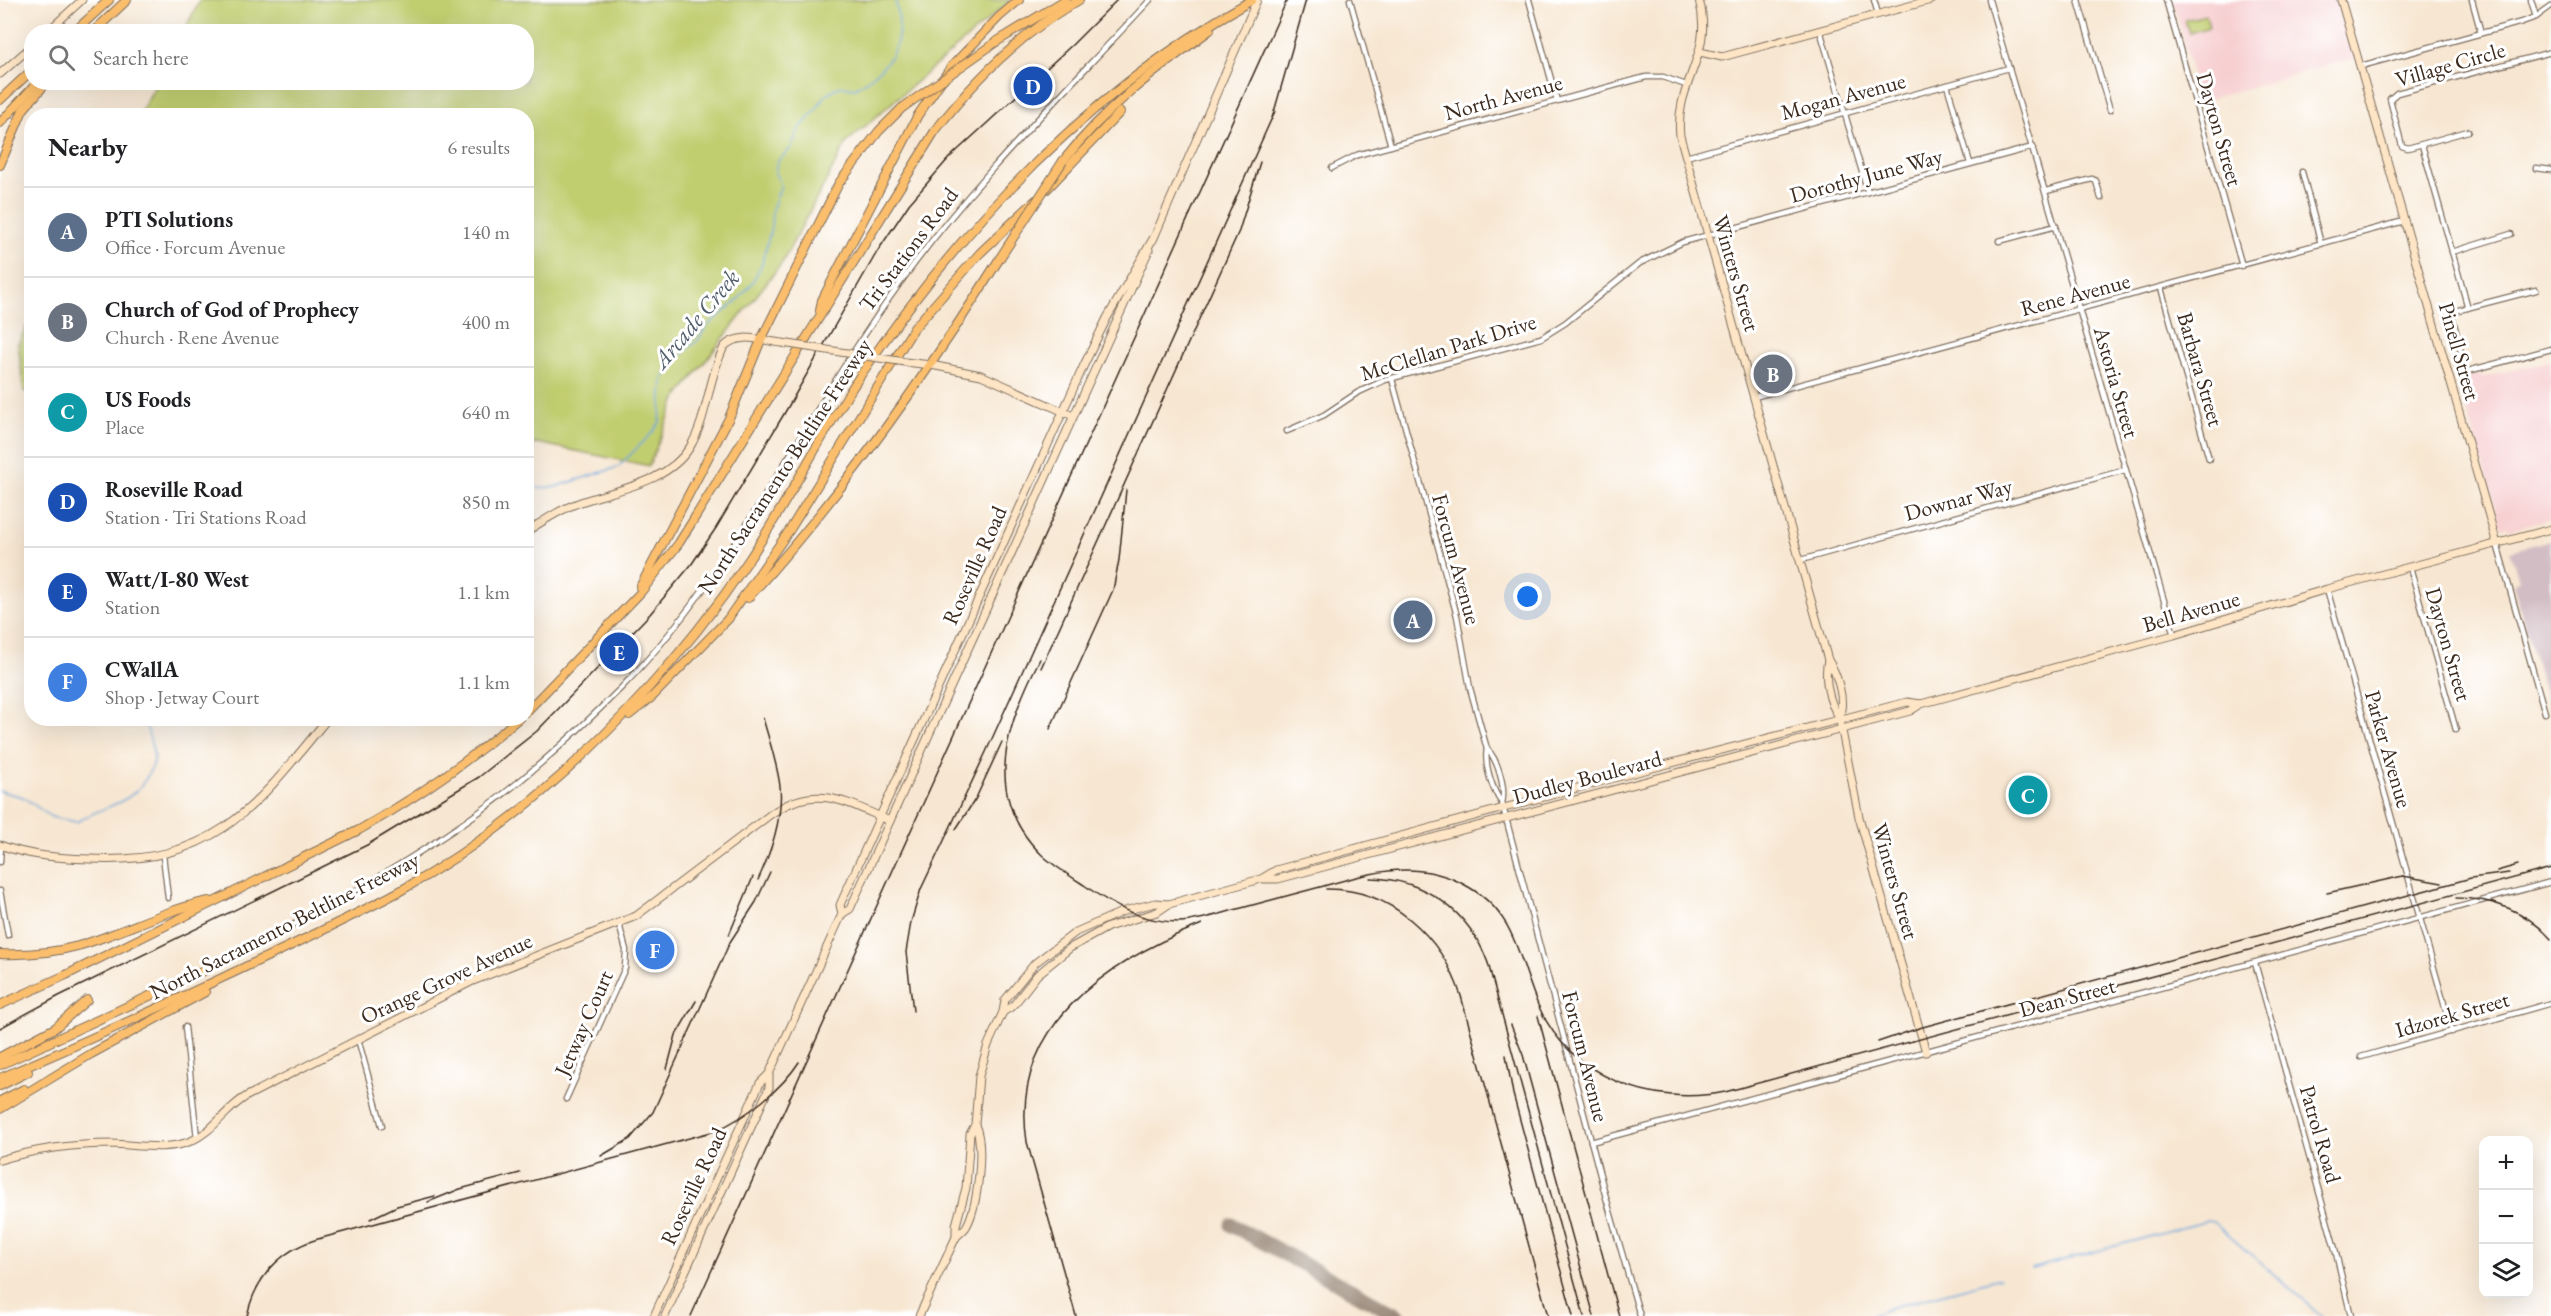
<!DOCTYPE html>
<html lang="en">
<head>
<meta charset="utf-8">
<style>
  :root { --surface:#fff; --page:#f6f6f6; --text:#202124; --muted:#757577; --line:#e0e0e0; --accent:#d93025 }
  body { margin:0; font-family:"EB Garamond",serif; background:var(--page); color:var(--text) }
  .controls { position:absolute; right:18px; bottom:18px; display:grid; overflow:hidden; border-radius:12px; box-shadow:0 6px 24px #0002 }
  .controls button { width:54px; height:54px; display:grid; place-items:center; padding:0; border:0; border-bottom:2px solid var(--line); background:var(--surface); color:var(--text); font:30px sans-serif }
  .you { position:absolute; left:1528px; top:597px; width:21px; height:21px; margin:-15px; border:4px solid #fff; border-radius:50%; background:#1a73e8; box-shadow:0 0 0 9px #1a73e833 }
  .badge { display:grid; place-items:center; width:39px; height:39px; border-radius:50%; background:var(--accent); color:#fff; font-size:20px; font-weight:700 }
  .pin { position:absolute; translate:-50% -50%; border:3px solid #fff; box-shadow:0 2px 6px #0006 }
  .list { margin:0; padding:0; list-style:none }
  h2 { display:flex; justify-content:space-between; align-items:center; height:78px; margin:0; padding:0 24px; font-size:26px }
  h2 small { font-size:20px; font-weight:400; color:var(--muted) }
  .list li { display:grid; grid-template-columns:39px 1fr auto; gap:18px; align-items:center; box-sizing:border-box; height:90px; padding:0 24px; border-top:2px solid var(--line) }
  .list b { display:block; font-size:22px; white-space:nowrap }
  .list p { margin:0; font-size:20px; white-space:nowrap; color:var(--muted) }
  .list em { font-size:20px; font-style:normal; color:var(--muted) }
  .icon { flex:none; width:33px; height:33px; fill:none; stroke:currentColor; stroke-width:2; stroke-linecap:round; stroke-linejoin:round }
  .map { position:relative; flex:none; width:2551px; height:1316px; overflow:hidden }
  .search { position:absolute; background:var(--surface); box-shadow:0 6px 24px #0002; left:24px; top:24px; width:510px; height:66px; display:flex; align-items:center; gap:15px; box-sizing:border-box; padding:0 21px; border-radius:24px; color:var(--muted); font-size:22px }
  .panel { position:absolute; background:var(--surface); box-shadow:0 6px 24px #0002; left:24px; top:108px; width:510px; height:618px; border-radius:24px }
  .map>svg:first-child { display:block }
</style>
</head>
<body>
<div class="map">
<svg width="2551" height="1316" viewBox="0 0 2551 1316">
  <rect width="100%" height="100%" fill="#fff"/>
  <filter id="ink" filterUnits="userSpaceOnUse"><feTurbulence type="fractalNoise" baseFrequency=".0167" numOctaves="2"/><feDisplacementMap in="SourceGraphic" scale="12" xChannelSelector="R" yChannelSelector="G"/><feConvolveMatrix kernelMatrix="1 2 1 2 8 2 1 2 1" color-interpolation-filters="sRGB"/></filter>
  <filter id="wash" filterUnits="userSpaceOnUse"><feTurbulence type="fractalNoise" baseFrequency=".008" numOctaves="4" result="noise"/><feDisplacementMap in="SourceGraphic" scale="24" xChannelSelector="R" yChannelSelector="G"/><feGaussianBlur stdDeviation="1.35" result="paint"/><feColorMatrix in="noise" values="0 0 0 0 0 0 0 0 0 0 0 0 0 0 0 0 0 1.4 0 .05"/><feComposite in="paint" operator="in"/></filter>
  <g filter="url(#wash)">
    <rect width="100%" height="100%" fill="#f7e7d2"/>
    <g fill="#f7cfd0">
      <path d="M2173,0H2338L2355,58L2199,102Z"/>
      <path d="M2551,361V519L2511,530L2506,526L2501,528L2458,379L2480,374L2483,377Z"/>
    </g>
    <path fill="#d2bdc5" d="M2551,540V714L2513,584L2519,580L2510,551Z"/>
    <g fill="#c1ce70" stroke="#7e7c47" stroke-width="1.5">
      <path d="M200,0H1011L847,142L782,263L676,399L649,466L537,443L527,448L526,116L139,115L157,83L526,82V32L184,31Z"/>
      <path d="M2206,15L2209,27L2189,33L2185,20Z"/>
      <path d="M31,319L32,394H31L24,391L18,344Z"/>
    </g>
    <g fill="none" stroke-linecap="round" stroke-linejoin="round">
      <g stroke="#6ea6dc" stroke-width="1.5">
        <path d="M526,482L535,488L555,487L618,467L653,432L660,422L663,379L684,352L698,340L706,327L737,301L752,283L762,264L771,228L772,210L781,185L775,173L777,162L790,149L799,129L815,111L825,96L834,89L842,86L855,88C892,66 907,42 895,0"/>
        <path d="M0,791L23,797L51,817L77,822C105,804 133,806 149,773C150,769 154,764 154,760C154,747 147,731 144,718"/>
        <path d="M2031,1269L2207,1221L2213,1222L2322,1316"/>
        <path d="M1871,1316L1892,1307L2000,1278"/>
      </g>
      <path stroke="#998878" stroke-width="15" d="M1232,1225L1398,1316"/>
    </g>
  </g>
  <g filter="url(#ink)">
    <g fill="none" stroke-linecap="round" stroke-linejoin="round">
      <defs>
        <g id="street">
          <path d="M1350,0L1391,146"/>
          <path d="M1529,0L1557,101"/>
          <path d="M1874,0L1878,14"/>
          <path d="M1989,0L2174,635"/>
          <path d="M2078,0L2110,110"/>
          <path d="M2166,0L2242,266"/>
          <path d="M2472,0L2481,33"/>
          <path d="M2531,0L2536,17"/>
          <path d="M1820,30L1868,192"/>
          <path d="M2361,66L2522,22L2536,17L2551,6"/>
          <path d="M1947,85L1970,163"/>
          <path d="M2468,131L2408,148L2402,146L2390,99L2397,93L2551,52"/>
          <path d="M2422,145L2468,308"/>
          <path d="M1686,157L2009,68"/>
          <path d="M1332,168L1357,155L1646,77H1663L1686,85"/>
          <path d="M2536,168L2551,170"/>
          <path d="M2302,172L2321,244"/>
          <path d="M2046,191L2092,179L2096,181L2101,198"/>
          <path d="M1999,241L2056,226"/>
          <path d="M2452,252L2511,234"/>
          <path d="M2161,288L2209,459"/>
          <path d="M2536,290L2455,311L2452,315L2465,369L2468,371L2551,349"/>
          <path d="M1392,379L1457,616L1470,688L1487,749C1484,764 1492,790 1502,803L1605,1194L1640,1316"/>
          <path d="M1754,397L2404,221"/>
          <path d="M1287,431L1324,415L1357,393L1385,380L1541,338L1565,323L1640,263L1683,242L2033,147"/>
          <path d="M2497,544L2545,713"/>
          <path d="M1801,560L2125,470"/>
          <path d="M2410,567L2456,730"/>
          <path d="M2327,589L2452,1032"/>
          <path d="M1487,749C1498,760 1506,788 1502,803"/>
          <path d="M163,855L168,898"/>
          <path d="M0,862L1,845"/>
          <path d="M0,891L8,935"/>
          <path d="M2255,963L2335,1249L2351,1316"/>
          <path d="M206,970C299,923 390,875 475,815C528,778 576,733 621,688C738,569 805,413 903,279C976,178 1066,91 1150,0"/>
          <path d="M185,1027L197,1138"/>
          <path d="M358,1039L382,1126"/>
          <path d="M2361,1057L2551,1003"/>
          <path d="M566,1099L625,968L626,950L619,924"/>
          <path d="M1591,1142L2551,882"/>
        </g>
        <g id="secondary">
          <path d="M1699,0C1715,55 1674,83 1680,136L1828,660C1837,673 1846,701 1839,716"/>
          <path d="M2341,0L2497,544"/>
          <path d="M47,32L82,0"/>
          <path d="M1700,52L1722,57L1931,0"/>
          <path d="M0,74L32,46"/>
          <path d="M1153,240L1257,0"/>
          <path d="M905,362L931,365L981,375L1073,416"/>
          <path d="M526,532C543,521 559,510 578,503C616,489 667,484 690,447C708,417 708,378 724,347C738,331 763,341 782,343"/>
          <path d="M1828,660C1824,676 1828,703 1839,716L1859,817L1926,1052"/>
          <path d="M0,845C29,856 58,858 90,859C215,865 256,807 328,718"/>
          <path d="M1264,879H1278L1910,711L1921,704"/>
          <path d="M842,914L850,909L1149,250"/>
          <path d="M1003,1012L1013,1006L1037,975L1070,948L1108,927L1157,912L1169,904L1261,879L1276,870L1614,778L1907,702L1921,704L2174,635L2327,589L2551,529"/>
          <path d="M0,1160C36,1149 75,1144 113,1144C138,1145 167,1151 191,1141C214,1131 226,1108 247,1096L473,981L636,916L771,814C816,782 846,802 890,821"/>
          <path d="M956,1237V1225L966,1188L970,1134L975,1125L979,1076L988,1045L1003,1012L1005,1000L1035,963L1076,932L1124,911L1155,903L1169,904"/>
          <path d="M654,1316L760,1083L769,1074L842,914L840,905L844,896L1084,365L1107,318L1154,237"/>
          <path d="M665,1316L769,1088V1074"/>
          <path d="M919,1316L956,1237C959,1234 964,1230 966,1227C978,1207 985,1145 975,1125"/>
        </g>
        <g id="highway">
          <path d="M74,32L109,0"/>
          <path d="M93,32L127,0"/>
          <path d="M996,42L1065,0"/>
          <path d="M0,100L32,70"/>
          <path d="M0,123L38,82"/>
          <path d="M1063,161C1108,105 1153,72 1210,30"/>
          <path d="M0,165L23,110L47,82"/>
          <path d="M1047,189L1120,112"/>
          <path d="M820,311L822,300L918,115L951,67L999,17L1019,0"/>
          <path d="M640,587L729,418L761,340L839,183L879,131L902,108"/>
          <path d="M748,598C843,493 925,378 1000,258"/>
          <path d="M727,620L791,528L914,328L980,253L1036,200"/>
          <path d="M526,712L641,592L679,543L935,131C975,79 1021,33 1079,0"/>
          <path d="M629,715L652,697L729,618"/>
          <path d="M0,954C27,955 52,953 78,946C122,933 164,910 209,901"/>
          <path d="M0,1005L66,975L359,830C416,798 469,761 519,718"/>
          <path d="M0,1057L55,1028L87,1000"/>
          <path d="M0,1065L206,970"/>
          <path d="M0,1078C76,1046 150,1012 224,977C283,949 343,922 400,891C492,840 572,772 643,694C681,653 717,607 748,561C788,502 819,438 858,379C961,226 1089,90 1252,0"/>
          <path d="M0,1086L28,1072"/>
          <path d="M0,1101L24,1089"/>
          <path d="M0,1109L91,1054L205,992"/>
        </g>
      </defs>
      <use href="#street" stroke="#7d6c5d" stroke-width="7"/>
      <use href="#secondary" stroke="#7d6c5d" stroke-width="9"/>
      <use href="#highway" stroke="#7d6c5d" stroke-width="10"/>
      <use href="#street" stroke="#fff" stroke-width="4.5"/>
      <use href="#secondary" stroke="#fde5c5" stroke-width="7"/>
      <use href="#highway" stroke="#fabe6d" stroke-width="8"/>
      <path stroke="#3b2a1e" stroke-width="1.5" d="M0,1028L59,996L367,845L479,777L537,731L650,614L691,565L716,528L784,414L877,252L909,204L949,158L1072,45L1117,0"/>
      <g stroke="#3b2a1e" stroke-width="1.5">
        <path d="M1272,119L1306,0"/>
        <path d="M1040,659C1006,724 981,796 1042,855C1054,866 1070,876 1084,885C1113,906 1141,922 1179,922C1198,921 1216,915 1234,910C1263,902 1291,895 1320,887C1370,873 1416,858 1465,885C1516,912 1518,958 1538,1005C1570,1077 1651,1107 1725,1092L2551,868"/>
        <path d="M1041,668L1239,231L1260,162"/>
        <path d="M1050,729L1113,590L1119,560L1126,490"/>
        <path d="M956,829L976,798L1002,742"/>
        <path d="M2497,871L2518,865"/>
        <path d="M1370,878C1425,879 1469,911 1488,963L1584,1316"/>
        <path d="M758,880C771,852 783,816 780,786C777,763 769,740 763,718"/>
        <path d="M1326,889C1391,888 1442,937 1461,996L1548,1316"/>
        <path d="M2327,893L2403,876L2442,883"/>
        <path d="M2456,898C2492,898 2527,911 2551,939"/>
        <path d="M729,935L753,877"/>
        <path d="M913,1011L906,952L911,922L921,889L986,752L1275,111"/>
        <path d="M1538,1016L1619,1316"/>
        <path d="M1511,1025L1523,1055L1594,1316"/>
        <path d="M1878,1042L1919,1028L2471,878L2509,873"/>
        <path d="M1506,1055L1513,1094L1573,1316"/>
        <path d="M667,1069L676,1035L696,1001"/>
        <path d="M601,1156L630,1139L653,1112L730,942L756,902L770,872"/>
        <path d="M428,1202L460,1189L520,1173"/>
        <path d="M370,1219L397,1206L435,1196"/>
        <path d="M247,1316C255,1278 280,1250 318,1239L715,1131C745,1118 782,1089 799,1062"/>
        <path d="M691,1316L1287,0"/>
        <path d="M1076,1316L1027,1142C1009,1026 1108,961 1202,924"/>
      </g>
      <defs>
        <path id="secondary-bridge" d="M782,343L905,362"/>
        <g id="highway-bridge">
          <path d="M902,108L996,42"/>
          <path d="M1000,258L1063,161"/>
        </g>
      </defs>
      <use href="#secondary-bridge" stroke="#7d6c5d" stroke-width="9" stroke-linecap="butt"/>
      <use href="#highway-bridge" stroke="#7d6c5d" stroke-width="10" stroke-linecap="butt"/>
      <use href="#secondary-bridge" stroke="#fde5c5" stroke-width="7"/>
      <use href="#highway-bridge" stroke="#fabe6d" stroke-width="8"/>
    </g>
  </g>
  <g text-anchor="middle" stroke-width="6" stroke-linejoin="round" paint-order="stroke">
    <g font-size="22" fill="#3b2a1e" stroke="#fff">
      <text transform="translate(2450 64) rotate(-16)" y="8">Village Circle</text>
      <text transform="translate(1843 96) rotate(-15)" y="8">Mogan Avenue</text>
      <text transform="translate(1503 97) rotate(-15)" y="8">North Avenue</text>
      <text transform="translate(2220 129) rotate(74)" y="8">Dayton Street</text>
      <text transform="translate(1866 175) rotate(-15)" y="8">Dorothy June Way</text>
      <text transform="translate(908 249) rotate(-53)" y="8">Tri Stations Road</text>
      <text transform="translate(1737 273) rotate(74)" y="8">Winters Street</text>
      <text transform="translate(2075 294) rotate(-15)" y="8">Rene Avenue</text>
      <text transform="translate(1448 347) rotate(-17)" y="8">McClellan Park Drive</text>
      <text transform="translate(2460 351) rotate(74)" y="8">Pinell Street</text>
      <text transform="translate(2201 369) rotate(74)" y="8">Barbara Street</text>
      <text transform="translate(2117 382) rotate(74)" y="8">Astoria Street</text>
      <text transform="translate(784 466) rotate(-57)" y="8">North Sacramento Beltline Freeway</text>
      <text transform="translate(1958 499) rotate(-15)" y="8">Downar Way</text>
      <text transform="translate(1457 559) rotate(75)" y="8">Forcum Avenue</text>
      <text transform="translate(974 565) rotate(-66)" y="8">Roseville Road</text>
      <text transform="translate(2191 611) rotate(-16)" y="8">Bell Avenue</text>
      <text transform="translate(2449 644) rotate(74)" y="8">Dayton Street</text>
      <text transform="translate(2389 749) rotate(74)" y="8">Parker Avenue</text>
      <text transform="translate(1587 777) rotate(-15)" y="8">Dudley Boulevard</text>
      <text transform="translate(1896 881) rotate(74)" y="8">Winters Street</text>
      <text transform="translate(284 925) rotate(-27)" y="8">North Sacramento Beltline Freeway</text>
      <text transform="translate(446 978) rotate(-25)" y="8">Orange Grove Avenue</text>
      <text transform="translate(2067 997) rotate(-15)" y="8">Dean Street</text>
      <text transform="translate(2452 1014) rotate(-16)" y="8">Idzorek Street</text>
      <text transform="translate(583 1023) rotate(-66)" y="8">Jetway Court</text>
      <text transform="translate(1586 1056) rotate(76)" y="8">Forcum Avenue</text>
      <text transform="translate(2321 1134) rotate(74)" y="8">Patrol Road</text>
      <text transform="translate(693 1186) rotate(-65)" y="8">Roseville Road</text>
    </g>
    <g font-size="24" font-style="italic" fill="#4f5c6a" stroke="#fff">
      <text transform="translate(696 319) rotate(-50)" y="8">Arcade Creek</text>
    </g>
  </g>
</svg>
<div class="controls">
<button>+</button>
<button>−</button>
<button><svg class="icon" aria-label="layers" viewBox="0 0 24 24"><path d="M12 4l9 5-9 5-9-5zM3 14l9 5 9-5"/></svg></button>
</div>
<div class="you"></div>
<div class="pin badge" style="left:1413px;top:620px;background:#5c6f8a">A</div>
<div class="pin badge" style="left:1773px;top:374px;background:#6b7280">B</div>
<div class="pin badge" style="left:2028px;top:795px;background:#0f9aa8">C</div>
<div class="pin badge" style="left:1033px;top:86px;background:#1a4fb4">D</div>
<div class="pin badge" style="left:619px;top:652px;background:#1a4fb4">E</div>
<div class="pin badge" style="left:655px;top:950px;background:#3f7fe0">F</div>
<div class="search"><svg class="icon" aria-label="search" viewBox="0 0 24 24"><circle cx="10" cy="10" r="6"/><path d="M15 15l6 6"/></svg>Search here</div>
<section class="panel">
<h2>Nearby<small>6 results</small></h2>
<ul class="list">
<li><span class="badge" style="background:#5c6f8a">A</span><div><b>PTI Solutions</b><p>Office · Forcum Avenue</p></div><em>140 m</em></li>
<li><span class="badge" style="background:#6b7280">B</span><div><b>Church of God of Prophecy</b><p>Church · Rene Avenue</p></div><em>400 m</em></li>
<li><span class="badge" style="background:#0f9aa8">C</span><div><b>US Foods</b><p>Place</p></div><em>640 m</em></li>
<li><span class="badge" style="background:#1a4fb4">D</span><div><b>Roseville Road</b><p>Station · Tri Stations Road</p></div><em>850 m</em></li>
<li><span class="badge" style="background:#1a4fb4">E</span><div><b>Watt/I-80 West</b><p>Station</p></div><em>1.1 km</em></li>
<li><span class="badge" style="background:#3f7fe0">F</span><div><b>CWallA</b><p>Shop · Jetway Court</p></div><em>1.1 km</em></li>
</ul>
</section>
</div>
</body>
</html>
